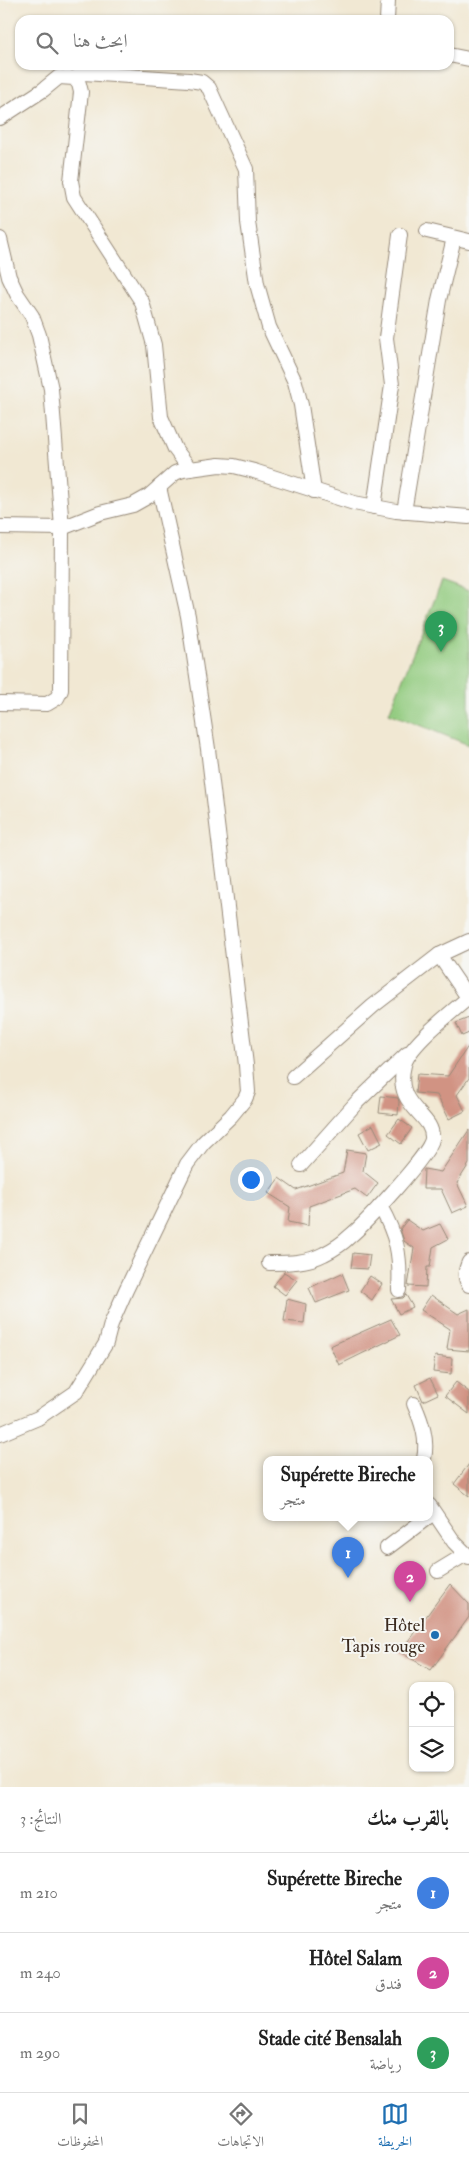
<!DOCTYPE html>
<html lang="ar">
<head>
<meta charset="utf-8">
<style>
  :root { --surface:#fff; --page:#f2f2f2; --text:#222; --muted:#767676; --line:#e0e0e0; --accent:#1f6fb2 }
  body { margin:0; font-family:"IM FELL Double Pica",Amiri,serif; background:var(--page); color:var(--text); direction:rtl }
  .controls { position:absolute; right:15px; bottom:15px; display:grid; overflow:hidden; border-radius:10px; box-shadow:0 1px 4px #0004 }
  .controls button { width:45px; height:45px; display:grid; place-items:center; padding:0; border:0; border-bottom:1px solid var(--line); background:var(--surface); color:var(--text); font:25px sans-serif }
  .you { position:absolute; left:250px; top:1179px; width:18px; height:18px; margin:-12px; border:4px solid #fff; border-radius:50%; background:#1a73e8; box-shadow:0 0 0 8px #1a73e833 }
  .badge { display:grid; place-items:center; width:32px; height:32px; border-radius:50%; background:var(--accent); color:#fff; font-size:16px; font-weight:700 }
  .pin { position:absolute; translate:-50% -41px; filter:drop-shadow(0 1px 2px #0008) }
  .pin::after { content:''; position:absolute; top:26px; width:18px; height:15px; background:inherit; clip-path:polygon(0 0,100% 0,50% 100%) }
  .popup { position:absolute; left:263px; top:1456px; width:170px; height:65px; box-sizing:border-box; display:grid; place-content:center; border-radius:10px; background:var(--surface); filter:drop-shadow(0 1px 4px #0005); font-size:16px; white-space:nowrap; color:var(--muted) }
  .popup b { font-size:19px; color:var(--text) }
  .popup::after { content:''; position:absolute; left:50%; top:100%; margin-left:-10px; border:10px solid transparent; border-top-color:var(--surface) }
  .list { margin:0; padding:0; list-style:none }
  h2 { display:flex; justify-content:space-between; align-items:center; height:65px; margin:0; padding:0 20px; font-size:21px }
  h2 small { font-size:16px; font-weight:400; color:var(--muted) }
  .list li { display:grid; grid-template-columns:32px 1fr auto; gap:15px; align-items:center; box-sizing:border-box; height:80px; padding:0 20px; border-top:1px solid var(--line) }
  .list b { display:block; font-size:19px; white-space:nowrap }
  .list p { margin:0; font-size:16px; white-space:nowrap; color:var(--muted) }
  .list em { font-size:16px; font-style:normal; color:var(--muted) }
  .icon { flex:none; width:28px; height:28px; fill:none; stroke:currentColor; stroke-width:2; stroke-linecap:round; stroke-linejoin:round }
  .map { position:relative; flex:none; width:469px; height:1787px; overflow:hidden; direction:ltr }
  .search { position:absolute; background:var(--surface); box-shadow:0 1px 4px #0004; left:15px; right:15px; top:15px; height:55px; display:flex; align-items:center; gap:12px; box-sizing:border-box; padding:0 18px; border-radius:15px; color:var(--muted); font-size:19px }
  .sheet { height:305px; background:var(--surface) }
  nav { display:flex; justify-content:space-around; align-items:center; box-sizing:border-box; height:70px; border-top:1px solid var(--line); background:var(--surface); font-size:14px; color:var(--muted) }
  nav a { display:grid; justify-items:center; gap:2px }
  nav .on { color:var(--accent) }
  .map>svg:first-child { display:block }
</style>
</head>
<body>
<div class="map">
<svg width="469" height="1787" viewBox="0 0 469 1787">
  <rect width="100%" height="100%" fill="#f6f6f2"/>
  <filter id="ink" filterUnits="userSpaceOnUse"><feTurbulence type="fractalNoise" baseFrequency=".02" numOctaves="2"/><feDisplacementMap in="SourceGraphic" scale="10" xChannelSelector="R" yChannelSelector="G"/><feConvolveMatrix kernelMatrix="1 2 1 2 8 2 1 2 1" color-interpolation-filters="sRGB"/></filter>
  <filter id="wash" filterUnits="userSpaceOnUse"><feTurbulence type="fractalNoise" baseFrequency=".0096" numOctaves="4" result="noise"/><feDisplacementMap in="SourceGraphic" scale="20" xChannelSelector="R" yChannelSelector="G"/><feGaussianBlur stdDeviation="1.12" result="paint"/><feColorMatrix in="noise" values="0 0 0 0 0 0 0 0 0 0 0 0 0 0 0 0 0 1.4 0 .05"/><feComposite in="paint" operator="in"/></filter>
  <g filter="url(#wash)">
    <rect width="100%" height="100%" fill="#f1e8d3"/>
    <path fill="#92cb7f" stroke="#667a4e" d="M442,581L469,591V745L389,713Z"/>
    <g id="blocks">
      <g fill="#d19383">
        <path d="M469,1018V1033L462,1036L456,1023Z"/>
        <path d="M469,1045V1078L457,1095L465,1111L449,1119L437,1095L415,1093L417,1074L448,1076Z"/>
        <path d="M381,1096L398,1098L399,1102L398,1115L379,1113Z"/>
        <path d="M399,1119L412,1128L401,1144L388,1134Z"/>
        <path d="M373,1125L382,1143L368,1150L359,1133Z"/>
        <path d="M469,1130V1164L457,1183L468,1206L452,1213L441,1189H423L424,1169L441,1172Z"/>
        <path d="M347,1150L366,1153L363,1171L378,1183L367,1198L355,1189L309,1206L308,1226L288,1222L290,1207L268,1193L279,1178L296,1190L343,1173Z"/>
        <path d="M407,1220L423,1231L440,1224L448,1239L433,1247L430,1267H427L426,1287L408,1286L414,1248L404,1241L400,1229Z"/>
        <path d="M353,1253L370,1255L368,1269L351,1268Z"/>
        <path d="M284,1272L297,1280L285,1295L273,1286Z"/>
        <path d="M342,1273L349,1290L316,1303L309,1288Z"/>
        <path d="M370,1276L382,1284L372,1300L360,1291Z"/>
        <path d="M406,1295L413,1307L399,1314L391,1299L403,1298Z"/>
        <path d="M431,1295L458,1314L469,1309V1351L447,1349L450,1329L421,1310Z"/>
        <path d="M287,1299L306,1304L304,1323L284,1321Z"/>
        <path d="M391,1319L400,1335L339,1365L330,1346Z"/>
        <path d="M435,1356L452,1358L451,1374L433,1372Z"/>
        <path d="M430,1378L438,1394L423,1401L416,1385Z"/>
        <path d="M456,1382L469,1392V1414L445,1396Z"/>
        <path d="M469,1464V1496L454,1484Z"/>
        <path d="M450,1584L469,1604V1617L431,1670L400,1652Z"/>
      </g>
    </g>
  </g>
  <g filter="url(#ink)">
    <use href="#blocks" fill-opacity="0" stroke="#968978" stroke-width="1"/>
    <g fill="none" stroke-linecap="round" stroke-linejoin="round">
      <defs>
        <g id="street">
          <path d="M387,20L388,0"/>
          <path d="M449,55L469,59"/>
          <path d="M74,78L84,73L189,80L202,82L209,88L246,169L248,222L257,284L269,327L295,382L301,405L314,491"/>
          <path d="M0,118L43,90L59,77L74,78L79,84L81,92L71,181L74,197L142,302L154,345L161,417L175,449L190,469"/>
          <path d="M427,231L469,241"/>
          <path d="M0,239L9,277L17,294L32,316L39,335L51,389L62,528L61,690L57,698L47,704L0,703"/>
          <path d="M374,507L392,385L386,338L400,235"/>
          <path d="M404,512L439,300L454,238"/>
          <path d="M0,527L62,528L100,513L133,505L149,496L175,473L183,470L219,465L234,466L254,471L354,503L396,511L469,517"/>
          <path d="M439,955L469,999"/>
          <path d="M293,1077L373,1006L439,955L469,941"/>
          <path d="M301,1165L357,1102L407,1054"/>
          <path d="M380,1206C397,1236 401,1255 399,1290"/>
          <path d="M469,1262C465,1271 464,1277 469,1285"/>
          <path d="M269,1263C289,1263 307,1263 324,1254C334,1249 342,1244 349,1237C364,1225 430,1154 432,1139C434,1113 393,1108 404,1065C409,1045 451,1013 468,998"/>
          <path d="M414,1404C422,1422 428,1440 424,1459"/>
          <path d="M0,1434L38,1418L76,1392L106,1343L111,1324L126,1290L187,1164L203,1143L231,1116L245,1099L248,1092L246,1065L208,749L188,616L159,487"/>
          <path d="M429,1505L454,1542L469,1557"/>
          <path d="M387,1548L428,1517"/>
          <path d="M438,1571L466,1554"/>
        </g>
      </defs>
      <use href="#street" stroke="#968978" stroke-width="16"/>
      <use href="#street" stroke="#fff" stroke-width="14"/>
    </g>
  </g>
  <circle fill="#1f6fb2" stroke="#f6f6f2" stroke-width="2" cx="435" cy="1635" r="5"/>
  <g text-anchor="middle" stroke-width="4" stroke-linejoin="round" paint-order="stroke">
    <g font-size="18" fill="#3b2a1e" stroke="#f6f6f2" text-anchor="end">
      <text x="425" y="1631">Hôtel<tspan x="425" dy="21">Tapis rouge</tspan></text>
    </g>
  </g>
</svg>
<div class="controls">
<button><svg class="icon" aria-label="locate" viewBox="0 0 24 24"><circle cx="12" cy="12" r="6"/><path d="M12 2v4M12 18v4M2 12h4M18 12h4"/></svg></button>
<button><svg class="icon" aria-label="layers" viewBox="0 0 24 24"><path d="M12 4l9 5-9 5-9-5zM3 14l9 5 9-5"/></svg></button>
</div>
<div class="you"></div>
<div class="pin badge" style="left:348px;top:1578px;background:#3f7fe0">1</div>
<div class="popup"><b>Supérette Bireche</b>متجر</div>
<div class="pin badge" style="left:410px;top:1602px;background:#d1479c">2</div>
<div class="pin badge" style="left:441px;top:652px;background:#2e9e5b">3</div>
<div class="search"><svg class="icon" aria-label="search" viewBox="0 0 24 24"><circle cx="10" cy="10" r="6"/><path d="M15 15l6 6"/></svg>ابحث هنا</div>
</div>
<section class="sheet">
<h2>بالقرب منك<small>النتائج: 3</small></h2>
<ul class="list">
<li><span class="badge" style="background:#3f7fe0">1</span><div><b>Supérette Bireche</b><p>متجر</p></div><em>210 m</em></li>
<li><span class="badge" style="background:#d1479c">2</span><div><b>Hôtel Salam</b><p>فندق</p></div><em>240 m</em></li>
<li><span class="badge" style="background:#2e9e5b">3</span><div><b>Stade cité Bensalah</b><p>رياضة</p></div><em>290 m</em></li>
</ul>
</section>
<nav>
<a class="on"><svg class="icon" aria-label="map" viewBox="0 0 24 24"><path d="M3 6l6-2 6 2 6-2v14l-6 2-6-2-6 2zM9 4v14M15 6v14"/></svg>الخريطة</a>
<a><svg class="icon" aria-label="directions" viewBox="0 0 24 24"><path d="M12 3l9 9-9 9-9-9zM9 14v-3h6M13 9l2 2-2 2"/></svg>الاتجاهات</a>
<a><svg class="icon" aria-label="saved" viewBox="0 0 24 24"><path d="M7 4h10v16l-5-4-5 4z"/></svg>المحفوظات</a>
</nav>
</body>
</html>
